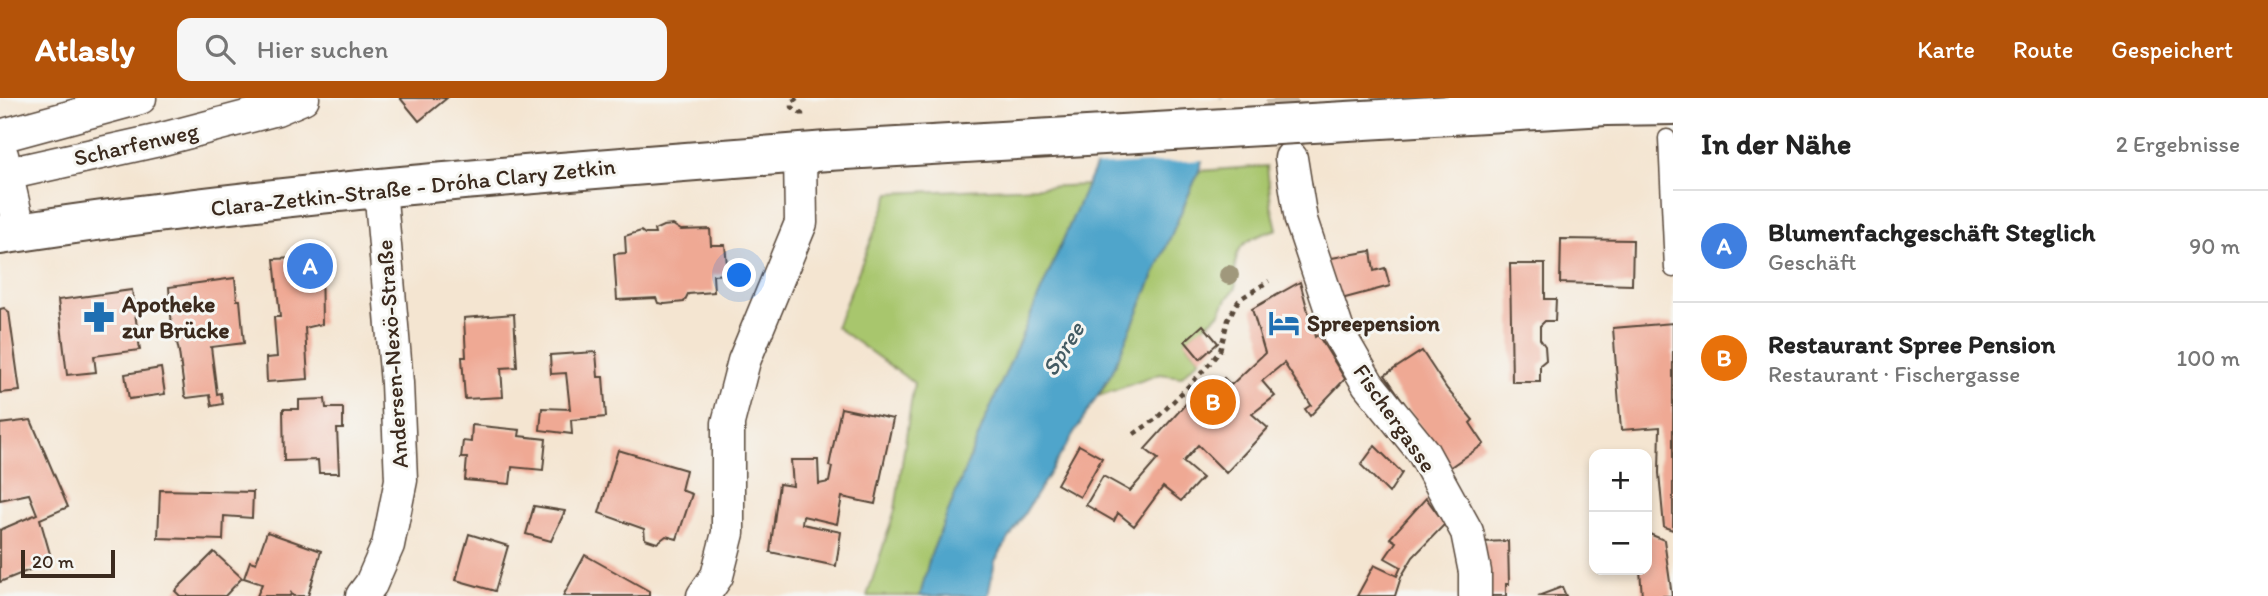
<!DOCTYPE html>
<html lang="de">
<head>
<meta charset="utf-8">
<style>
  :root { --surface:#fff; --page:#f6f6f6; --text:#222; --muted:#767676; --line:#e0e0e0; --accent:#b45309 }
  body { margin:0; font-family:Itim,sans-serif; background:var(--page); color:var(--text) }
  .controls { position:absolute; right:21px; bottom:21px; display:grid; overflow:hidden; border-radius:14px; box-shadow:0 4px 10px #0003 }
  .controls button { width:63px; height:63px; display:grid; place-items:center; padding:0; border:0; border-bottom:2px solid var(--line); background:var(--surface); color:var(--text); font:35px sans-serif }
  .scale { position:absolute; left:21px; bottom:18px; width:94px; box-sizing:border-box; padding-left:7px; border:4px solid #3b2a1e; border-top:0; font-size:19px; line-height:24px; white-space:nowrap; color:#3b2a1e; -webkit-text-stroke:5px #f6f6f2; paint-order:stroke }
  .you { position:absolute; left:740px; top:178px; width:24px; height:24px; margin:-18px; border:5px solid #fff; border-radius:50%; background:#1a73e8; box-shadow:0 0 0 10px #1a73e833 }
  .badge { display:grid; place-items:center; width:46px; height:46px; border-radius:50%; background:var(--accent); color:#fff; font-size:23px; font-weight:700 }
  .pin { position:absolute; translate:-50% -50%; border:4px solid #fff; box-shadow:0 2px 7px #0006 }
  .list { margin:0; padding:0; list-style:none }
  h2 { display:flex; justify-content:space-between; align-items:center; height:91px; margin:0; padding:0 28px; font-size:30px }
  h2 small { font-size:23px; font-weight:400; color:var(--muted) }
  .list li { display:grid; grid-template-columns:46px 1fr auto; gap:21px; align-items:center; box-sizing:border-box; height:112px; padding:0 28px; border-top:2px solid var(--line) }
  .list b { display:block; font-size:26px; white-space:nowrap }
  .list p { margin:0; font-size:23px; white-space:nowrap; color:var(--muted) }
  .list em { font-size:23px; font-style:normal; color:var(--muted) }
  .icon { flex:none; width:38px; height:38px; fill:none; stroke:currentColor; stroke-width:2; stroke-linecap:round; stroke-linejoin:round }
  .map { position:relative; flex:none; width:1673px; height:498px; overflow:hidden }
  header { display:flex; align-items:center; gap:42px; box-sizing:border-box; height:98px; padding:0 35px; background:var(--accent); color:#fff }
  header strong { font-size:33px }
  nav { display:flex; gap:38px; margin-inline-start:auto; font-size:24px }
  .search { width:490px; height:63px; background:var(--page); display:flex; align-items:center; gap:18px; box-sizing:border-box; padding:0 24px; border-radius:14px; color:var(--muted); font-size:26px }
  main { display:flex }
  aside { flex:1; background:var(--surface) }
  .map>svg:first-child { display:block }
</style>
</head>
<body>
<header>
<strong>Atlasly</strong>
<div class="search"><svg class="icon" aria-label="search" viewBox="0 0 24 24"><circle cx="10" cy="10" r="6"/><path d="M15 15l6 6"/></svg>Hier suchen</div>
<nav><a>Karte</a><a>Route</a><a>Gespeichert</a></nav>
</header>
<main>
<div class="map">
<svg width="1673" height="498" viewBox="0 0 1673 498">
  <rect width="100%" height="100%" fill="#f6f6f2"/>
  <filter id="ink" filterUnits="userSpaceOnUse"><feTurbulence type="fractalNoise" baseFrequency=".0143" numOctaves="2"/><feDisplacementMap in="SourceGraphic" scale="14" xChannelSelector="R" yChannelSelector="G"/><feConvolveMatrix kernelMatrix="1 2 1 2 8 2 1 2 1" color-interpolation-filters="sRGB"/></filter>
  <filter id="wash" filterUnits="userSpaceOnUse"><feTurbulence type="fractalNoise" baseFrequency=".00686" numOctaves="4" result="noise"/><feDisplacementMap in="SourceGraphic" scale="28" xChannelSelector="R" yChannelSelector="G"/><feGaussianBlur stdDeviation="1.57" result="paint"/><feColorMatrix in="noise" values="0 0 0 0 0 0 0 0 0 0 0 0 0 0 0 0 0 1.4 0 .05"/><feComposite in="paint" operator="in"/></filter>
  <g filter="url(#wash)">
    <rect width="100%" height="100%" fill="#f4e5d1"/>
    <g fill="#a8c66d" stroke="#727846" stroke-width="2">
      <path d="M1267,68L1271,106L1277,131C1238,144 1233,148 1236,190L1228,199L1219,216L1185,243L1200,261L1181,279L1160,276L1099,298L1112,274L1199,73Z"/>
      <path d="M1087,87L983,327L930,459L920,498H867L895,412L914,285L836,229L890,95Z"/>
    </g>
    <path fill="#4fa5cb" stroke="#456874" stroke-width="2" d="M1221,0L1199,73L1112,274L995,463L988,498H920L930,459L983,327L1099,59Z"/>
    <path fill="#f4e5d1" d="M1125,0H1225L1206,62L1091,68Z"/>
    <g id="blocks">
      <g fill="#efa994">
        <path d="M400,0H447L419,23Z"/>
        <path d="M673,127L681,132L710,131L711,147H725L728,176L713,177L714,194L688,196L684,204L665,206L658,205L656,200L617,202L614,156L626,155L625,138L641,133L645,136H655L654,132L663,128Z"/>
        <path d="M1561,141L1633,142L1632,187L1560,185Z"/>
        <path d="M1371,153L1374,173L1385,170L1390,188L1334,203L1326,161Z"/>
        <path d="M321,159L322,226L305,230L308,281L267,284L266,260L277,259L274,219H280L274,161Z"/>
        <path d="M1510,166H1545V201H1556L1555,223H1545L1540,228V241L1545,248L1546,262L1540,267V284H1512Z"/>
        <path d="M235,180L237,202H240L244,245L211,249L217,296L221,295L223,306L212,308L210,297L187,300L185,298L179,254L174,230H172L169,189Z"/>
        <path d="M1300,184L1315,239L1318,237L1345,281L1310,318L1305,311L1311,307L1284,265L1262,283L1275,298L1252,316L1268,330L1226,375L1198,347L1183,364L1202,380L1181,403L1163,389L1134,428L1118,415L1114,423L1086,407L1103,378L1130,393L1158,361L1145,351L1210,279L1218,287L1224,280L1231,287L1265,255L1252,211Z"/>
        <path d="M132,192L140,252L94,258L96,274L67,277L58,202Z"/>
        <path d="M4,210L9,214L20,293L0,295V211Z"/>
        <path d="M514,216L517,269L501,270L503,299L465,301L462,259H466L464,220Z"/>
        <path d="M1673,225V432L1664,429L1659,375L1660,329L1621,332L1613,230Z"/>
        <path d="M1203,227L1218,245L1200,261L1185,243Z"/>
        <path d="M1422,253L1447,291L1473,322L1470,325L1484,346L1449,370L1385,277Z"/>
        <path d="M596,254L598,279H603L606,319L571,322L572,336L540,332L542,310L570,311L566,275L551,276L550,257Z"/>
        <path d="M161,270L165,296L129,301L125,276Z"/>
        <path d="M325,301L326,310H343V331H337L339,375H319L318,362L284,363L283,311H299V302Z"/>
        <path d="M841,310L893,321L875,406L842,399L837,426L803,418L802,426L841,434L836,468L770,454L779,386L793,388L791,362H818L819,386L829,384L832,369L829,368Z"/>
        <path d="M31,322L68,409L40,421L52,463L0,484V432L37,416L29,396L0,402V326Z"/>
        <path d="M472,327L520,332L519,338L546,341L543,372L512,369L510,386L465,382L467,360H461L463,343L471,344Z"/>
        <path d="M1079,347L1102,360L1080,399L1057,386Z"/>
        <path d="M1375,348L1402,375L1389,395L1361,367Z"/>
        <path d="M618,352L686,372L681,392L692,396L677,441L666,438L657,445L645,441L644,431L599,415Z"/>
        <path d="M160,392L253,394L252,420L224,418L223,442L158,440Z"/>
        <path d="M1426,400L1445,426L1413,459L1401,479L1395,498H1357L1374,467L1397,478L1401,469L1385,460L1396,444L1390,440Z"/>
        <path d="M534,408L565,413L551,443L526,436Z"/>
        <path d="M267,434L321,453L308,498H293L291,495L290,498H257L262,486L244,480L250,463L256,465Z"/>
        <path d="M1647,435L1664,442L1672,498H1642L1640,472H1647Z"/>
        <path d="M469,436L508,448L495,493L456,482Z"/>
        <path d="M1508,443L1509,486H1506V498H1482L1481,444Z"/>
        <path d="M214,454L242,480L225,498H180L175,493Z"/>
        <path d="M585,457L649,493V498H563Z"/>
        <path d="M1562,489L1566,498H1538Z"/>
      </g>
    </g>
  </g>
  <g filter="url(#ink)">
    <use href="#blocks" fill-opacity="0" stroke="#574639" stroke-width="2"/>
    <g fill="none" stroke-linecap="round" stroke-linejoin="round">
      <path stroke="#cfc0ad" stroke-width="32" stroke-dasharray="32 16" stroke-linecap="butt" d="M1281,0L1289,50"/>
      <defs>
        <path id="lane" d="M1667,40L1673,171"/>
        <g id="street">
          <path d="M0,38L140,0"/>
          <path d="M2,57L20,134"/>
          <path d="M1291,60L1301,122L1339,236L1368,286L1423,354L1467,434L1475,474V498"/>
          <path d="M7,76L155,43L277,11L303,0"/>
          <path d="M362,498L371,486L388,447L401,382L397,285L380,90"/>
          <path d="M703,498L717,478L728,435V325L744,263L801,125L800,55"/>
        </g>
        <g id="secondary">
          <path d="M1606,8L1673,7"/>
          <path d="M0,137C274,94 552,74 828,53"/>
        </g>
      </defs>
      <use href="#lane" stroke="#574639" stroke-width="19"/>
      <use href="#street" stroke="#574639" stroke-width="35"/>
      <use href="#secondary" stroke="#574639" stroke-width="42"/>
      <g stroke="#574639" stroke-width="4.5" stroke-dasharray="5 5" stroke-linecap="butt">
        <path d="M797,0L792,4V9L802,16V19"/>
        <path d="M1134,336L1156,321L1206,270L1220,253L1228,222L1235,208L1240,201L1269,183"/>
      </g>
      <use href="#lane" stroke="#fff" stroke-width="16"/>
      <use href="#street" stroke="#fff" stroke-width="32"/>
      <use href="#secondary" stroke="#fff" stroke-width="38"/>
      <defs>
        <path id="secondary-bridge" d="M828,53L1606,8"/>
      </defs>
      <use href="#secondary-bridge" stroke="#574639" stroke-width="42" stroke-linecap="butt"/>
      <use href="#secondary-bridge" stroke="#fff" stroke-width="38"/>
    </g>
    <circle fill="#a0987c" cx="1229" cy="177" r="10"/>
  </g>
  <defs>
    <symbol id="pharmacy-bare" viewBox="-9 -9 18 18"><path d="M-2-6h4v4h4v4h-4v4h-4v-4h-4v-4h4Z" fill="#1f6fb2" stroke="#f6f6f2" stroke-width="2.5" paint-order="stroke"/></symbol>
    <symbol id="hotel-bare" viewBox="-9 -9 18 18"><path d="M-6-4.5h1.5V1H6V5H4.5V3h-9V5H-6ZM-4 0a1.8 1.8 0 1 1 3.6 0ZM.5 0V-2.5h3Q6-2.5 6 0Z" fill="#1f6fb2" stroke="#f6f6f2" stroke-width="2.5" paint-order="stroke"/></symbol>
  </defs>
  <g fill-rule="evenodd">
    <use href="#pharmacy-bare" x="77" y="197" width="44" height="44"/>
    <use href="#hotel-bare" x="1262" y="203" width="44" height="44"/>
  </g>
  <g text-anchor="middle" stroke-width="6" stroke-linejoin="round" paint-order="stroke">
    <g font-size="23" fill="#3b2a1e" stroke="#f6f6f2">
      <text transform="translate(136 46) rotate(-13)" y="8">Scharfenweg</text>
      <text transform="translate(413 89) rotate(-6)" y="8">Clara-Zetkin-Straße - Dróha Clary Zetkin</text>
      <text transform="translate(392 256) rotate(-94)" y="8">Andersen-Nexö-Straße</text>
      <text transform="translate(1395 320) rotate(55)" y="8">Fischergasse</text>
    </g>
    <g font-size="23" font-weight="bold" fill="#3b2a1e" stroke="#f6f6f2" text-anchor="start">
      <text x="122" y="214">Apotheke<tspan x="122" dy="26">zur Brücke</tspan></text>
      <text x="1307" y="233">Spreepension</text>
    </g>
    <g font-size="24" font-style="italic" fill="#435b63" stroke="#f6f6f2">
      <text transform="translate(1063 251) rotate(-58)" y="8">Spree</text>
    </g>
  </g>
</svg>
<div class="controls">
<button>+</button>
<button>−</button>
</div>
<div class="scale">20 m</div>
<div class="you"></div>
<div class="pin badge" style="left:310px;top:168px;background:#3f7fe0">A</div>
<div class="pin badge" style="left:1213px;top:304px;background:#e8710a">B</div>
</div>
<aside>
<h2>In der Nähe<small>2 Ergebnisse</small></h2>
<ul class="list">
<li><span class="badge" style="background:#3f7fe0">A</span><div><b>Blumenfachgeschäft Steglich</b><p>Geschäft</p></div><em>90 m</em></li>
<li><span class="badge" style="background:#e8710a">B</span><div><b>Restaurant Spree Pension</b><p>Restaurant · Fischergasse</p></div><em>100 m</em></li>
</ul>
</aside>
</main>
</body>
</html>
